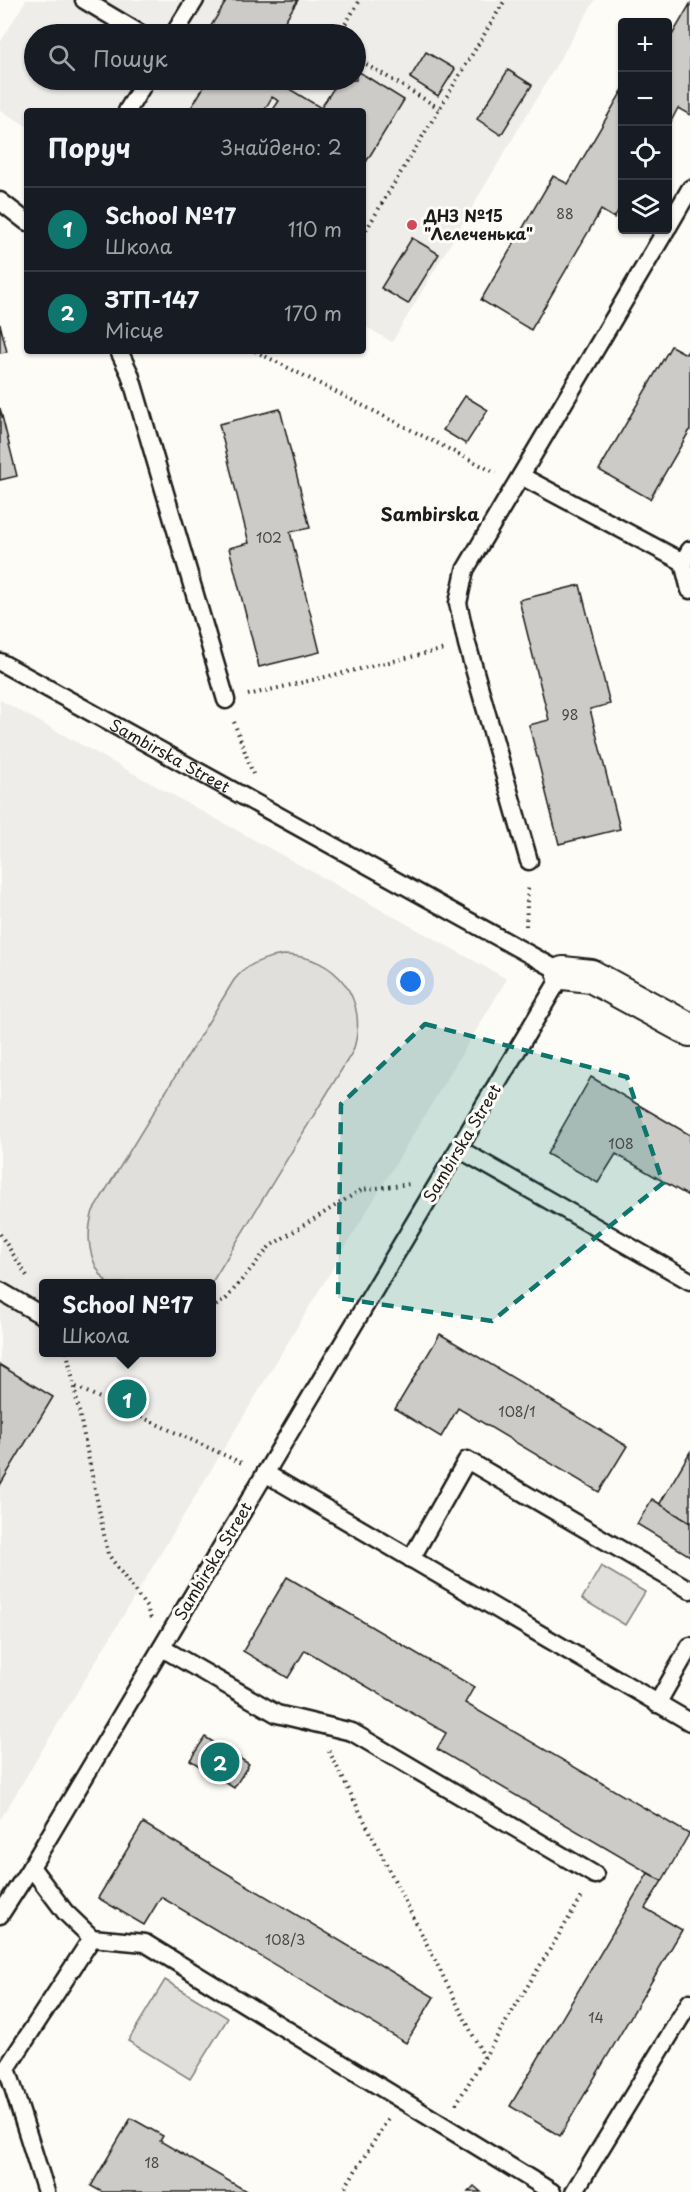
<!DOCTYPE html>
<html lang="uk">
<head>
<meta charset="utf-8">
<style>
  :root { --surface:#171b24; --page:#20242c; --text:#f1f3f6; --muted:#9ea1a6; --line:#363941; --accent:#0f766e }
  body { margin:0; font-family:"Playpen Sans",sans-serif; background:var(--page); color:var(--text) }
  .controls { position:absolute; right:18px; top:18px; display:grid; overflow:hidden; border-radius:6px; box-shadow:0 2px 4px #0004 }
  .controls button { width:54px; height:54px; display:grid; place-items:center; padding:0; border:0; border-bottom:2px solid var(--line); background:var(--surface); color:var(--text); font:30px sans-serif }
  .you { position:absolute; left:411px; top:982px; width:21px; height:21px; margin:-15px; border:4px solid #fff; border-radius:50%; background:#1a73e8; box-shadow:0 0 0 9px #1a73e833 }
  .badge { display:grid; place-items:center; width:39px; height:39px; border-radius:50%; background:var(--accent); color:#fff; font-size:20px; font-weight:700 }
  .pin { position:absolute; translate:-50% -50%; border:3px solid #fff; box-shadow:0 2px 6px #0006 }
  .popup { position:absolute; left:39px; top:1279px; width:177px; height:78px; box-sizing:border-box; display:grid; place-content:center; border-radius:6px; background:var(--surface); filter:drop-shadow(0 2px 4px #0005); font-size:20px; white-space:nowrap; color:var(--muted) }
  .popup b { font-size:22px; color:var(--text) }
  .popup::after { content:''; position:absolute; left:50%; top:100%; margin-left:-12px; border:12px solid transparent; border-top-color:var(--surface) }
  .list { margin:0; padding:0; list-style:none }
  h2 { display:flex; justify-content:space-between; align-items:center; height:78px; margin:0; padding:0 24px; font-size:26px }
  h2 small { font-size:20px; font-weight:400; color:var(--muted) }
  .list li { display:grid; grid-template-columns:39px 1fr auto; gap:18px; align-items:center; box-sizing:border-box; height:84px; padding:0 24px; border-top:2px solid var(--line) }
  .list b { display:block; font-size:22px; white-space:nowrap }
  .list p { margin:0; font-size:20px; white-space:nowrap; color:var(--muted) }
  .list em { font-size:20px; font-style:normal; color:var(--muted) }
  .icon { flex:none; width:33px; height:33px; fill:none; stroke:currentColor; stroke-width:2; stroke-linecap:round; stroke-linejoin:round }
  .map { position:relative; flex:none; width:690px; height:2192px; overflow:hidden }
  .search { position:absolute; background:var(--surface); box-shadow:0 2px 4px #0004; left:24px; top:24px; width:342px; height:66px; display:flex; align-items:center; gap:15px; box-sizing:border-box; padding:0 21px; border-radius:33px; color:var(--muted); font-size:22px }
  .panel { position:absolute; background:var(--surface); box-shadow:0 2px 4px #0004; left:24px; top:108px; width:342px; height:246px; border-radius:6px }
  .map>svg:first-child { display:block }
</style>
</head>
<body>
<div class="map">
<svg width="690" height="2192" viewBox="0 0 690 2192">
  <rect width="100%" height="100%" fill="#fdfcf7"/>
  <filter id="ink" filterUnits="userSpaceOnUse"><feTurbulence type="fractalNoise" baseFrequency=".0167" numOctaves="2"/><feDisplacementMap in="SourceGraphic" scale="12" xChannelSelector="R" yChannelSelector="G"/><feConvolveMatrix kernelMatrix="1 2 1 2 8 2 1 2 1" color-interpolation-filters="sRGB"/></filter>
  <g filter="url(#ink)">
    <g fill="#eeede9" fill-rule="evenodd">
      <path d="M26,0H595L392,342L363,325V111H27V126L0,110V43ZM34,34H356V80H34Z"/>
      <path d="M0,700L507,979L0,1820ZM43,1284H211V1352H43Z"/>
    </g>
    <g fill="#e0dfdb" stroke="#7e7e7c" stroke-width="1.5">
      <path d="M283,955C337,955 370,1000 353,1051L211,1284L107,1283C89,1262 85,1238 93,1211L234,980C247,964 263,958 283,955Z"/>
      <path d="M601,1566L645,1592L625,1625L582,1599Z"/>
      <path d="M165,1980L228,2018L190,2079L128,2041Z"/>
    </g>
    <g fill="#cccbc8" stroke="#1c1c1c" stroke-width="1.5">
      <path d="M227,0H298L281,27L293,34H206Z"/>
      <path d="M690,4V115L678,108L668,127V42Z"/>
      <path d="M426,52L455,69L438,96L410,78Z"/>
      <path d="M356,70L404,100L363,167V111H272L279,101L272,97L264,111H196L191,108L208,80H284L281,84L321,108L339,80H356Z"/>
      <path d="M508,70L532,85L501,135L477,119Z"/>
      <path d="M622,91V204L614,218L601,210L531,330L481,300L553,176L568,184Z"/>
      <path d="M412,238L439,254L408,304L381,288Z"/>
      <path d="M0,324L7,352L0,353Z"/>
      <path d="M671,346L686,354L690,347V430L650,499L599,470Z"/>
      <path d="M465,396L488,410L466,444L443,430Z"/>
      <path d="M0,408L17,476L0,480Z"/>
      <path d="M280,409L310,528L290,532L320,652L259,667L229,548L249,543L219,424Z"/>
      <path d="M580,585L610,704L590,709L620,829L559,844L529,725L549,720L519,600Z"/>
      <path d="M591,1077L690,1135V1197L616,1154L598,1183L547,1154Z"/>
      <path d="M440,1334L627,1446L599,1492L458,1408L441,1437L395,1409Z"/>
      <path d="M0,1365L53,1397L0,1485Z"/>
      <path d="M690,1452V1523L659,1505Z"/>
      <path d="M652,1499L690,1523V1556L637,1524Z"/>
      <path d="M287,1577L474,1687L465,1703L689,1834L662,1881L437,1749L446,1733L305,1650L288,1678L243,1651Z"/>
      <path d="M205,1737L249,1764L234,1788L190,1760Z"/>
      <path d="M143,1823L434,1997L406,2043L161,1897L144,1925L98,1898Z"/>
      <path d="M648,1873L662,1881L645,1908L682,1930L560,2136L510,2106Z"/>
      <path d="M131,2118L163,2136L160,2141L248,2192H102L91,2186Z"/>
      <path d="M474,2186L481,2192H468Z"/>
    </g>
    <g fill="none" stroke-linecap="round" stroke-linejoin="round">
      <defs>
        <g id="lane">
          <path d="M84,0L141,34"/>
          <path d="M174,34L195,0"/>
          <path d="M127,111L146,80"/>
          <path d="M0,201L27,222"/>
          <path d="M668,227L690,189"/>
          <path d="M119,351L130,374L226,700"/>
          <path d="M521,476L683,562"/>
          <path d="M690,550L683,562L690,590"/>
          <path id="s1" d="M0,662L563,973L31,1867L0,1915"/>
          <path d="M529,861L467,644L458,603L465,570L666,230"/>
          <path d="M459,1149L690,1281"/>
          <path d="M0,1291L43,1316"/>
          <path d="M265,1473L690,1722"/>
          <path d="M411,1559L467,1460L690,1590"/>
          <path d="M162,1648L277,1714L352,1732L595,1875"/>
          <path d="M657,1704L690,1646"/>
          <path d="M31,1867L65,1912L92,1938L145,1943L552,2192"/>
          <path d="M46,2192L7,2068L92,1938"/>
          <path d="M574,2192L690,2002"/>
        </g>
        <path id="street" d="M563,973L591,976L690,1030"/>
      </defs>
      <use href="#lane" stroke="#1c1c1c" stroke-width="21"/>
      <use href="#street" stroke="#1c1c1c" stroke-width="36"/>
      <g stroke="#1c1c1c" stroke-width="4" stroke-dasharray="1.5 4.5" stroke-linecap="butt">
        <path d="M339,34L360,0"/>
        <path d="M356,58L439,108"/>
        <path d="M309,84L311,80"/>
        <path d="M363,235L505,0"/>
        <path d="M255,351L496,473"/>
        <path d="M248,695L445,649"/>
        <path d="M234,722L253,774"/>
        <path d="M526,926L528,885"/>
        <path d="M0,1234L29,1279"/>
        <path d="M211,1309L226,1299L270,1246L361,1190L410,1184"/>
        <path d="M67,1352L108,1554L147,1608L151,1619"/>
        <path d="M76,1387L244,1464"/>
        <path d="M329,1751L484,2057"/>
        <path d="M456,2104L583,1895"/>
        <path d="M342,2192L388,2119"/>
      </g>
      <use href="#lane" stroke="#fdfcf7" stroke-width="16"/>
      <use href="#street" stroke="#fdfcf7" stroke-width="32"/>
    </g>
  </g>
  <path fill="#0f766e" fill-opacity="0.2" stroke="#0f766e" stroke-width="4.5" stroke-dasharray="12 8" stroke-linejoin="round" d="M425,1024L627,1077L663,1183L492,1321L338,1298L341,1104Z"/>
  <circle fill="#d1495b" stroke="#fdfcf7" stroke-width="2" cx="412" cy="225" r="6"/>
  <g text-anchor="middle" stroke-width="6" stroke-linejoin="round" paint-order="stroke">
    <g font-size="14" fill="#484847">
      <text x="565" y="219">88</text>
      <text x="269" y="543">102</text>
      <text x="570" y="720">98</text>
      <text x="621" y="1149">108</text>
      <text x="517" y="1417">108/1</text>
      <text x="285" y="1945">108/3</text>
      <text x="596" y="2023">14</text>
      <text x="152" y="2168">18</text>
    </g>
    <g font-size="16" font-weight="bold" fill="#1c1c1c" stroke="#fdfcf7" text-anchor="start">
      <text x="424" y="222">ДНЗ №15<tspan x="424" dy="18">"Лелеченька"</tspan></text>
    </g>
    <g font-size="16" fill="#1c1c1c" stroke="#fdfcf7">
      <text dy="6" stroke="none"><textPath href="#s1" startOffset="194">Sambirska Street</textPath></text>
      <text transform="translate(462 1143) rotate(-59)" y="6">Sambirska Street</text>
      <text transform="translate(213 1561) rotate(-59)" y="6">Sambirska Street</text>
    </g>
    <g font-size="18" font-weight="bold" fill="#1c1c1c" stroke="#fdfcf7">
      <text x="430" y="521">Sambirska</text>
    </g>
  </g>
</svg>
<div class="controls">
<button>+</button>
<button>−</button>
<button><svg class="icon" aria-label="locate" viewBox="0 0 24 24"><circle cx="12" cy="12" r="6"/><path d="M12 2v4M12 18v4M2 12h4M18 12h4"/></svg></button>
<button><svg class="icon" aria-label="layers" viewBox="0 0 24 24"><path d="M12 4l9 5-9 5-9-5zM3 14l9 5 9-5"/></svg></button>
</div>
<div class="you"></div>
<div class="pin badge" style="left:127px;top:1399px">1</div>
<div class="popup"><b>School №17</b>Школа</div>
<div class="pin badge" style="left:220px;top:1762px">2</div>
<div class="search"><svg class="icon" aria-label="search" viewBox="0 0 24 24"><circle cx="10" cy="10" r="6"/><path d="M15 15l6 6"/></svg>Пошук</div>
<section class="panel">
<h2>Поруч<small>Знайдено: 2</small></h2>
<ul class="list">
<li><span class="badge">1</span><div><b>School №17</b><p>Школа</p></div><em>110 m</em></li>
<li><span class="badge">2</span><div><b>ЗТП-147</b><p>Місце</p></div><em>170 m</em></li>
</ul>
</section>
</div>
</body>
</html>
